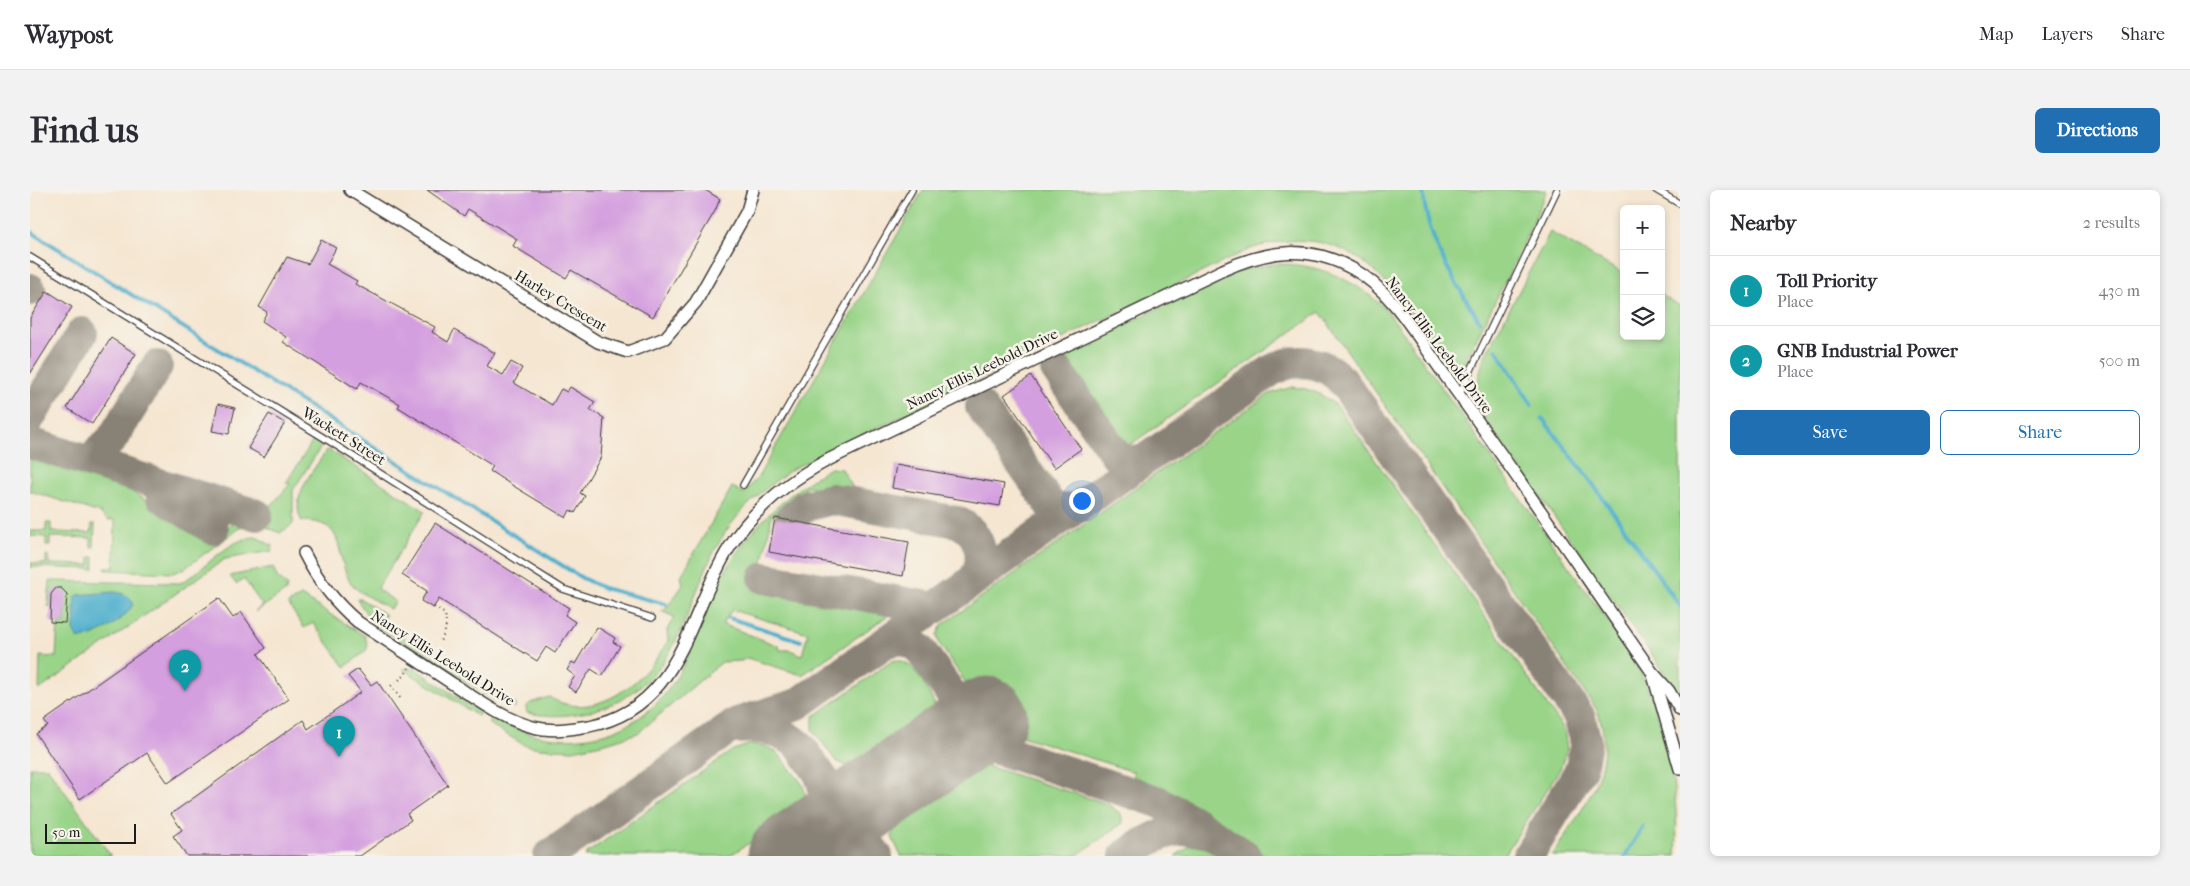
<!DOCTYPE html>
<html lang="en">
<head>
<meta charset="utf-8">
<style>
  :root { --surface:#fff; --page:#f2f2f3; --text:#2b2b33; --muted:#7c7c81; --line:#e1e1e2; --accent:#1f6fb2 }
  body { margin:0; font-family:"IM FELL French Canon",serif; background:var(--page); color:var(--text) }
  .controls { position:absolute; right:15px; top:15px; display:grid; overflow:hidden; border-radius:8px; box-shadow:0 2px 8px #0003 }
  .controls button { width:45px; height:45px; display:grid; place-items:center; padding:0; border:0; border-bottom:1px solid var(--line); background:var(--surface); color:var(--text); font:25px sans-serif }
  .scale { position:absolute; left:15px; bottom:12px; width:91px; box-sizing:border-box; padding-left:5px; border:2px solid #1c1c1c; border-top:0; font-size:14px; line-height:18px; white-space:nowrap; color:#1c1c1c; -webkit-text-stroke:4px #f7f3e8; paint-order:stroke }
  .you { position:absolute; left:1051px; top:310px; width:18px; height:18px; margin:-12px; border:4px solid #fff; border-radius:50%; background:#1a73e8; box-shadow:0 0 0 8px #1a73e833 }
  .badge { display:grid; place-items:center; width:32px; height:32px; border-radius:50%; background:var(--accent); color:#fff; font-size:16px; font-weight:700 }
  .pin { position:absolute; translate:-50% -41px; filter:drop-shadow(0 1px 2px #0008) }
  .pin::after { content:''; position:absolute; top:26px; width:18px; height:15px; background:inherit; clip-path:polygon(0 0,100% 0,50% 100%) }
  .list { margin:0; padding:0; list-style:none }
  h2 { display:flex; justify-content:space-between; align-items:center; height:65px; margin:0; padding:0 20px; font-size:21px }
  h2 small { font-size:16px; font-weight:400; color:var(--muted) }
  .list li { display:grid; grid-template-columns:32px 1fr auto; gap:15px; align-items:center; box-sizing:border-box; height:70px; padding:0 20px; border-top:1px solid var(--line) }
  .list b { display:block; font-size:19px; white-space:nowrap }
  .list p { margin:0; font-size:16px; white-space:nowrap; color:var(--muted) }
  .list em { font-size:16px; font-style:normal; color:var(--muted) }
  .actions { display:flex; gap:10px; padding:15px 20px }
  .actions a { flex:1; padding:11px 0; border:1px solid var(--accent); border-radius:8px; text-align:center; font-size:18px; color:var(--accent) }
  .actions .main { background:var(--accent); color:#fff }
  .icon { flex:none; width:28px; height:28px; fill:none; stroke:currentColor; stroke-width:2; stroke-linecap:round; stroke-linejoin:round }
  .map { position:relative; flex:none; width:1650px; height:666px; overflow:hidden; border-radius:8px }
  header { display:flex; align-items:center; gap:30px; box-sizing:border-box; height:70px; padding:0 25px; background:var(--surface); border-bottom:1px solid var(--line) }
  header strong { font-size:24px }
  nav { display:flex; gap:28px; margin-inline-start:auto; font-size:18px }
  .intro { display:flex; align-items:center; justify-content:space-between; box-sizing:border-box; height:120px; padding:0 30px }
  h1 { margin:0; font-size:35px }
  .button { padding:12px 22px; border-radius:8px; background:var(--accent); color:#fff; font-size:18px; font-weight:700 }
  main { display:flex; gap:30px; padding:0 30px }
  aside { flex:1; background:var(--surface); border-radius:8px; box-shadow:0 2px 8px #0003 }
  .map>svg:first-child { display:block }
</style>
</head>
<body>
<header>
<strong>Waypost</strong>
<nav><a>Map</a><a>Layers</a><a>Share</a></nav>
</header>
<div class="intro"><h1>Find us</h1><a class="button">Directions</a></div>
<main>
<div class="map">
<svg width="1650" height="666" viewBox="0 0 1650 666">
  <rect width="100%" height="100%" fill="#f7f3e8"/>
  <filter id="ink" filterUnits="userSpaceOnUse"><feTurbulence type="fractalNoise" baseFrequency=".02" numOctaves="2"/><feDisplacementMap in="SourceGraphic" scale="10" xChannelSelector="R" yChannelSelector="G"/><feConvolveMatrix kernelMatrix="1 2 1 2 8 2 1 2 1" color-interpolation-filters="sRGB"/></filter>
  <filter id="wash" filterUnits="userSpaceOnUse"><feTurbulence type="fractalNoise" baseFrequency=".0096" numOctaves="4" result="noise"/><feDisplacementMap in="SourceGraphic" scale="20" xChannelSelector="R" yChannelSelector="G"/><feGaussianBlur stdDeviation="1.12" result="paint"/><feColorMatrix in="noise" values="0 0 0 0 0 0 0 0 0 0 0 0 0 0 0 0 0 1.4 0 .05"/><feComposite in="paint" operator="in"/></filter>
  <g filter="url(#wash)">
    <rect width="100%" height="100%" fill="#f5e6d1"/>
    <g fill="#99d489" stroke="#5a7852" fill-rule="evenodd">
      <path d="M893,0H1517L1486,70L1431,179L1419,178C1366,104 1328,24 1220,59L764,278C736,297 709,319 691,349C671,382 662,421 643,456C615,510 556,534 497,523L496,517L500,513L519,507C565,535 617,490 638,450L637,440L644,427L631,421L635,420L653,395L651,386L702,297L714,303L728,287Z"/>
      <path d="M1520,42L1594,84V146H1631V105L1650,116V508L1628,473L1443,212L1453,170Z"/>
      <path d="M1244,74C1289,73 1323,89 1356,119L1598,460C1635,521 1650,595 1646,666H1522C1551,619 1590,578 1567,520L1290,122L1094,259L1086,256L1025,168L1196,86L1216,79Z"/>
      <path d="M1262,197C1281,198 1294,205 1308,217L1534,539L1537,559L1530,579L1474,666H1237L1126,595L1103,586L1104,582L982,543L986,539L957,493L942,502L909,453L907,445L912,435L1239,204Z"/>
      <path d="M284,249L291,253V257L263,300V334L250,343L229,334L212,336L154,379L143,383L76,380L75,377H84L85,330H77L70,323L0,301V264L93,296L181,351C195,340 211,323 230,328L260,294L256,293Z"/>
      <path d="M299,260L395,321L347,399L366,412L360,419C349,412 326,403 319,390C304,362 318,331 272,331C258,308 285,279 296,261Z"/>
      <path d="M800,278L812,279L823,298L813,303L778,296L742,325L729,392L860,416L859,425L772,485L717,468L711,471L692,472L608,543L576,553L543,560L510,558L494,555L458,533L465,529C527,564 606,553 645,490C668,454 676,410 700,373C725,333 759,302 800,278ZM702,420L778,443L772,465L760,460H750L749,456L692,434Z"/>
      <path d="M16,333H21V342L61,343L62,334H65L64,357H61V348L20,347V356H16V347L0,346V341H16Z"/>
      <path d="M226,347L243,356L242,361L195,369L9,500L10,466L26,467L28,433H35L36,418L18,416L20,391L150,393C175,381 197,348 226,347Z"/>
      <path d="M16,365L19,366V374L60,375V367H64V379L0,377V373L16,374Z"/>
      <path d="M243,377L247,387L257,396L256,401L225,422L232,415L214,389L206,394L200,386Z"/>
      <path d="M271,406L335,446L338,456L335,462L315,477L283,433L274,438L258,414Z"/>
      <path d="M327,409H331L356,425L350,432L466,507L477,512L485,513V518L461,508L349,437L337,425Z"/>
      <path d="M868,470C884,472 898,500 904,513L902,523L831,575C821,577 814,576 805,570L783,540V527L862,471Z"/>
      <path d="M378,478L387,480L451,523L448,526L373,479Z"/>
      <path d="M721,554L734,556L747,562L773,595L775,604L773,610L761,626L699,666H555L557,663L703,560Z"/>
      <path d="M947,573L1078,614L1091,624L1093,633L1046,666H871L862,647L867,630Z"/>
      <path d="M0,577H17L81,666H0Z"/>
      <path d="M1167,651L1186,657L1201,666H1145Z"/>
    </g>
    <path fill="#4eafcd" stroke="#356674" d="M84,402C92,403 101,405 103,414C98,428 62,451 47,448L44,442L45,408L48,405Z"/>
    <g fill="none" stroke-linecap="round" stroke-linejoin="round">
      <g stroke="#4eafcd" stroke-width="4">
        <path d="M1393,0C1396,50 1424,90 1450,132"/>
        <path d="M0,41L552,388L573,398L636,414"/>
        <path d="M1466,159L1502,215"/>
        <path d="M1512,228L1557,286L1650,416"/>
        <path d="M699,428L771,451"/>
        <path d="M1595,666L1613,636"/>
      </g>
      <g stroke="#888176" stroke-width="32">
        <path d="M0,100V99"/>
        <path d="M1026,179L1086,265L1100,272L1115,269"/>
        <path d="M951,217L1020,314L1031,320L1047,318"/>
        <path d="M0,227L52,143"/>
        <path d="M0,253L227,325"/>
        <path d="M59,271L82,249L127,176"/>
        <path d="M132,307L183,339"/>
        <path d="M760,329L775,316L801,309L927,332C952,342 959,375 939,394"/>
        <path d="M734,388L905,418"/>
        <path d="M858,451L874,449L889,458L954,551L961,557L1129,612L1163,631L1216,666"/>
        <path d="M708,538C731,535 753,541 770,556L847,666"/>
        <path d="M519,666L707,533L768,514L1242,180C1267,166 1296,171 1314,193L1549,526L1556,552L1551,579L1498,666"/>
        <path d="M757,666C786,645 805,624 790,586"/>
        <path d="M1095,666C1121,647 1146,633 1179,643"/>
      </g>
      <path stroke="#888176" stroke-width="81" d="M758,666L957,527"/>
    </g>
    <g id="blocks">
      <g fill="#d49fdf">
        <path d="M397,0H675L690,9L685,21L623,127L541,80L536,88L483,56L487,49L438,19L434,26Z"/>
        <path d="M291,50L306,58L297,74L327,91L325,94L405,137L402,142L418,152L424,140L465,163L457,176L473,185L481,172L492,178L484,193L522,215L531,199L537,202L540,197L565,212L560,220L574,228L571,267L550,303L555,306L545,323L540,320L536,328L477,292L460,281L463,276L368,217L370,214L331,192L327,199L253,152L256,147L232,131L237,122L229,117L257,67L278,74Z"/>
        <path d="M17,101L42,117L0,184V128Z"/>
        <path d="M81,148L106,164L62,234L37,218Z"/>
        <path d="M1001,186L1051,259L1024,278L974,205Z"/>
        <path d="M188,214L205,218L199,244L182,241Z"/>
        <path d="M239,224L255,233L234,267L218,258Z"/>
        <path d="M866,275L974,294L970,316L862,298Z"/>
        <path d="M745,328L879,352L873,386L739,362Z"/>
        <path d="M405,333L539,418L535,425L545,432L525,463L516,457L507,471L409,409L403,418L391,411L397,401L372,385Z"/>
        <path d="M26,398H31L37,404L35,433L20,432L21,404Z"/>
        <path d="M189,408L203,428L211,422L236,458L228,464L259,509L138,593L117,563L50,609L6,544L18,536L14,531Z"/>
        <path d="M567,437L585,448L583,452L590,456L572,486L561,479L546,502L538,497L545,486L537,480L542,472L545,474Z"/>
        <path d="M328,479L341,495L347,491L418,595L377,624L381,630L330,666H157L143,646L152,640L141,624L273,530L278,539L331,502L318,486Z"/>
      </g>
    </g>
  </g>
  <g filter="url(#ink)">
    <use href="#blocks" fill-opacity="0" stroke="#3d3a37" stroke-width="1"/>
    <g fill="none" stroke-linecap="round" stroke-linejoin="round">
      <defs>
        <g id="service">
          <path d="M1626,0L1650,14"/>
          <path d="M0,67L299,251L533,399L622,428"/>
          <path d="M1429,205L1527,0"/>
          <path d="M713,295L882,0"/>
        </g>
        <g id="minor">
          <path d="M320,0L568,152L598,162L635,148L666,112L717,21L723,0"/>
          <path d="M274,363C288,391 304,412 328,432C360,453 392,473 423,494C448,510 473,529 503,537C521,542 541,539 559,536C652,518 657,425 699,358C725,316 766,285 810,264L1193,80C1238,60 1278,54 1323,79C1363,101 1388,148 1414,184C1485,282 1553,383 1622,482L1639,501L1650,520"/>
          <path d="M1623,485L1650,579"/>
        </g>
      </defs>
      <use href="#service" stroke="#3d3a37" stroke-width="8"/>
      <use href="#minor" stroke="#3d3a37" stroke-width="14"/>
      <g stroke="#3d3a37" stroke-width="2" stroke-dasharray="1 4" stroke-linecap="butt">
        <path d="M404,417L415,424C417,438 416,443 408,454"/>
        <path d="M370,508L361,496L374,486L379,478"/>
      </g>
      <use href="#service" stroke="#fff" stroke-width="5.5"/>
      <use href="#minor" stroke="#fff" stroke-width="11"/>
    </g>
  </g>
  <g text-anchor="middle" stroke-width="5" stroke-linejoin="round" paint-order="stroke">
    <g font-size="15" fill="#1c1c1c" stroke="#f7f3e8">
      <text transform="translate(531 111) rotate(31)" y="5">Harley Crescent</text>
      <text transform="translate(1409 155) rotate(53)" y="5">Nancy Ellis Leebold Drive</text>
      <text transform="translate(952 179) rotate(-26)" y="5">Nancy Ellis Leebold Drive</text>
      <text transform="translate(314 246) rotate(32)" y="5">Wackett Street</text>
      <text transform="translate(413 468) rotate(32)" y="5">Nancy Ellis Leebold Drive</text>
    </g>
  </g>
</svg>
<div class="controls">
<button>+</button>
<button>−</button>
<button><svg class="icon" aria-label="layers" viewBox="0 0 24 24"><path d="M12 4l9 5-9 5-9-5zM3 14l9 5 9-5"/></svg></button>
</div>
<div class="scale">50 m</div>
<div class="you"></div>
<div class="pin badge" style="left:309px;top:567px;background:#0f9aa8">1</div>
<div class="pin badge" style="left:155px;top:501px;background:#0f9aa8">2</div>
</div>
<aside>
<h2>Nearby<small>2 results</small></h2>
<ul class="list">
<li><span class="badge" style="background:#0f9aa8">1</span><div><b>Toll Priority</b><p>Place</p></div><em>430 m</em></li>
<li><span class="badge" style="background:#0f9aa8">2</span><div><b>GNB Industrial Power</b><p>Place</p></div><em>500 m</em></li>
</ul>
<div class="actions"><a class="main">Save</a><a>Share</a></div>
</aside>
</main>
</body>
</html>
